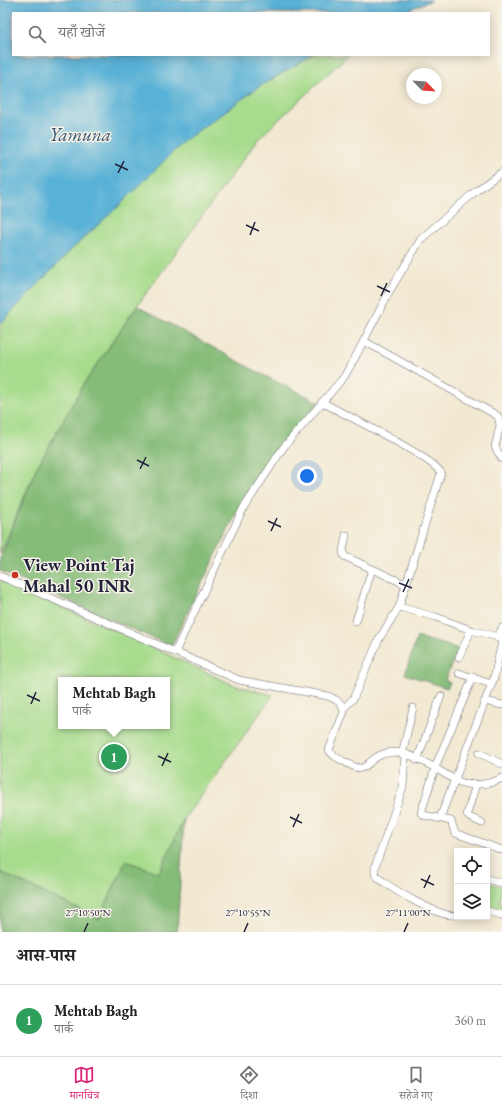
<!DOCTYPE html>
<html lang="hi">
<head>
<meta charset="utf-8">
<style>
  :root { --surface:#fff; --page:#f2f2f2; --text:#222; --muted:#767676; --line:#e0e0e0; --accent:#db2777 }
  body { margin:0; font-family:"EB Garamond","Noto Serif Devanagari",serif; background:var(--page); color:var(--text) }
  .controls { position:absolute; right:12px; bottom:12px; display:grid; overflow:hidden; border-radius:0px; box-shadow:0 2px 10px #0003 }
  .controls button { width:36px; height:36px; display:grid; place-items:center; padding:0; border:0; border-bottom:1px solid var(--line); background:var(--surface); color:var(--text); font:20px sans-serif }
  .compass { position:absolute; left:406px; top:68px; width:36px; height:36px; border-radius:50%; background:var(--surface); box-shadow:0 2px 10px #0003; rotate:115deg }
  .you { position:absolute; left:307px; top:476px; width:14px; height:14px; margin:-10px; border:3px solid #fff; border-radius:50%; background:#1a73e8; box-shadow:0 0 0 6px #1a73e833 }
  .badge { display:grid; place-items:center; width:26px; height:26px; border-radius:50%; background:var(--accent); color:#fff; font-size:13px; font-weight:700 }
  .pin { position:absolute; translate:-50% -50%; border:2px solid #fff; box-shadow:0 1px 4px #0006 }
  .popup { position:absolute; left:58px; top:677px; width:112px; height:52px; box-sizing:border-box; display:grid; place-content:center; border-radius:0px; background:var(--surface); filter:drop-shadow(0 1px 3px #0005); font-size:13px; white-space:nowrap; color:var(--muted) }
  .popup b { font-size:15px; color:var(--text) }
  .popup::after { content:''; position:absolute; left:50%; top:100%; margin-left:-8px; border:8px solid transparent; border-top-color:var(--surface) }
  .list { margin:0; padding:0; list-style:none }
  h2 { display:flex; justify-content:space-between; align-items:center; height:52px; margin:0; padding:0 16px; font-size:17px }
  h2 small { font-size:13px; font-weight:400; color:var(--muted) }
  .list li { display:grid; grid-template-columns:26px 1fr auto; gap:12px; align-items:center; box-sizing:border-box; height:72px; padding:0 16px; border-top:1px solid var(--line) }
  .list b { display:block; font-size:15px; white-space:nowrap }
  .list p { margin:0; font-size:13px; white-space:nowrap; color:var(--muted) }
  .list em { font-size:13px; font-style:normal; color:var(--muted) }
  .icon { flex:none; width:22px; height:22px; fill:none; stroke:currentColor; stroke-width:2; stroke-linecap:round; stroke-linejoin:round }
  .map { position:relative; flex:none; width:502px; height:932px; overflow:hidden }
  .search { position:absolute; background:var(--surface); box-shadow:0 2px 10px #0003; left:12px; right:12px; top:12px; height:44px; display:flex; align-items:center; gap:10px; box-sizing:border-box; padding:0 14px; border-radius:0px; color:var(--muted); font-size:15px }
  .sheet { height:124px; background:var(--surface) }
  nav { display:flex; justify-content:space-around; align-items:center; box-sizing:border-box; height:56px; border-top:1px solid var(--line); background:var(--surface); font-size:11px; color:var(--muted) }
  nav a { display:grid; justify-items:center; gap:2px }
  nav .on { color:var(--accent) }
  .map>svg:first-child { display:block }
</style>
</head>
<body>
<div class="map">
<svg width="502" height="932" viewBox="0 0 502 932">
  <rect width="100%" height="100%" fill="#f7f3e8"/>
  <filter id="ink" filterUnits="userSpaceOnUse"><feTurbulence type="fractalNoise" baseFrequency=".025" numOctaves="2"/><feDisplacementMap in="SourceGraphic" scale="8" xChannelSelector="R" yChannelSelector="G"/><feConvolveMatrix kernelMatrix="1 2 1 2 8 2 1 2 1" color-interpolation-filters="sRGB"/></filter>
  <filter id="wash" filterUnits="userSpaceOnUse"><feTurbulence type="fractalNoise" baseFrequency=".012" numOctaves="4" result="noise"/><feDisplacementMap in="SourceGraphic" scale="16" xChannelSelector="R" yChannelSelector="G"/><feGaussianBlur stdDeviation="0.9" result="paint"/><feColorMatrix in="noise" values="0 0 0 0 0 0 0 0 0 0 0 0 0 0 0 0 0 1.4 0 .05"/><feComposite in="paint" operator="in"/></filter>
  <g filter="url(#wash)">
    <rect width="100%" height="100%" fill="#f2e9d2"/>
    <g fill="#a7dc8d" stroke="#647f64" fill-rule="evenodd">
      <path d="M314,55H348L258,139L137,306L85,382L36,469L0,554V324L71,250L126,199L185,140L260,86Z"/>
      <path d="M0,580L134,639L234,685L273,695L184,819L159,874L126,861L99,919L0,872ZM61,680H167V726H61Z"/>
      <path d="M490,883L502,887L499,902L502,903V913L487,909V893Z"/>
    </g>
    <g fill="#85bc78" stroke="#546f5a">
      <path d="M137,306L265,376L319,402L275,452L239,508L171,646L0,571V559L36,469L85,382Z"/>
      <path d="M417,637L460,649L457,663L453,661L445,680L450,683L447,688L405,674Z"/>
      <path d="M184,819L177,932H0V872L99,919L126,861L159,873Z"/>
    </g>
    <path fill="#59b1d6" stroke="#3e6a88" d="M0,0H432L401,13H13V55H314L260,86L185,140L126,199L71,250L0,324Z"/>
  </g>
  <g filter="url(#ink)">
    <g fill="none" stroke-linecap="round" stroke-linejoin="round">
      <defs>
        <g id="minor">
          <path d="M364,341L498,416L500,425L495,447L502,459"/>
          <path d="M322,402C343,414 433,457 441,473L399,607L379,639L353,699L344,708"/>
          <path d="M346,535L343,551L344,556L407,585"/>
          <path d="M0,576L239,680L328,696C336,700 343,702 344,712L329,750C332,756 338,758 343,761C371,777 361,762 383,754C408,745 439,773 460,782C471,787 492,784 502,778"/>
          <path d="M399,607L436,617L471,630"/>
          <path d="M356,621L372,569"/>
          <path d="M497,638L502,628"/>
          <path d="M175,652L243,509L283,448L344,377L358,352L389,292L421,239L477,190L502,172"/>
          <path d="M459,657L471,630L502,638"/>
          <path d="M459,673L491,684"/>
          <path d="M473,677L436,765L421,813L423,815L451,821L455,833L502,850"/>
          <path d="M485,701L502,705"/>
          <path d="M479,753L502,764"/>
          <path d="M402,754L413,708"/>
          <path d="M405,755L403,787L375,867V874C381,884 448,923 457,914"/>
          <path d="M417,760L441,696"/>
          <path d="M476,784L467,814L469,817L482,823"/>
          <path d="M440,818L494,678L502,641"/>
          <path d="M487,879L502,883"/>
          <path d="M487,911L502,915"/>
        </g>
      </defs>
      <use href="#minor" stroke="#6b6870" stroke-width="8"/>
      <use href="#minor" stroke="#fff" stroke-width="7"/>
    </g>
  </g>
  <path fill="none" stroke="#22223b" stroke-width="1.5" d="M115,164L128,170M118,173L124,161M246,225L259,231M250,235L255,222M377,286L390,292M381,296L387,283M137,460L149,466M140,469L146,457M268,521L281,527M271,531L277,518M399,583L412,588M403,592L409,579M27,695L40,701M31,704L36,692M158,756L171,762M162,766L168,753M290,817L302,823M293,827L299,814M421,879L434,885M424,888L430,875M84,932L88,923M244,932L248,923M404,932L408,923"/>
  <circle fill="#c8321e" stroke="#f7f3e8" stroke-width="1.5" cx="15" cy="575" r="4"/>
  <g text-anchor="middle" stroke-width="3" stroke-linejoin="round" paint-order="stroke">
    <g font-size="18" font-weight="bold" fill="#22223b" stroke="#f7f3e8" text-anchor="start">
      <text x="23" y="571">View Point Taj<tspan x="23" dy="21">Mahal 50 INR</tspan></text>
    </g>
    <g font-size="19" font-style="italic" fill="#355471" stroke="#f7f3e8">
      <text x="80" y="141">Yamuna</text>
    </g>
  </g>
  <g font-size="10" text-anchor="middle" fill="#22223b" stroke="#f7f3e8" stroke-width="3" stroke-linejoin="round" paint-order="stroke">
    <text x="88" y="916">27°10'50"N</text>
    <text x="248" y="916">27°10'55"N</text>
    <text x="408" y="916">27°11'00"N</text>
  </g>
</svg>
<div class="controls">
<button><svg class="icon" aria-label="locate" viewBox="0 0 24 24"><circle cx="12" cy="12" r="6"/><path d="M12 2v4M12 18v4M2 12h4M18 12h4"/></svg></button>
<button><svg class="icon" aria-label="layers" viewBox="0 0 24 24"><path d="M12 4l9 5-9 5-9-5zM3 14l9 5 9-5"/></svg></button>
</div>
<svg class="compass" viewBox="-18 -18 36 36"><path d="M0-13l5 13h-10z" fill="#e53935"/><path d="M0 13l5-13h-10z" fill="#767676"/></svg>
<div class="you"></div>
<div class="pin badge" style="left:114px;top:757px;background:#2e9e5b">1</div>
<div class="popup"><b>Mehtab Bagh</b>पार्क</div>
<div class="search"><svg class="icon" aria-label="search" viewBox="0 0 24 24"><circle cx="10" cy="10" r="6"/><path d="M15 15l6 6"/></svg>यहाँ खोजें</div>
</div>
<section class="sheet">
<h2>आस-पास<small></small></h2>
<ul class="list">
<li><span class="badge" style="background:#2e9e5b">1</span><div><b>Mehtab Bagh</b><p>पार्क</p></div><em>360 m</em></li>
</ul>
</section>
<nav>
<a class="on"><svg class="icon" aria-label="map" viewBox="0 0 24 24"><path d="M3 6l6-2 6 2 6-2v14l-6 2-6-2-6 2zM9 4v14M15 6v14"/></svg>मानचित्र</a>
<a><svg class="icon" aria-label="directions" viewBox="0 0 24 24"><path d="M12 3l9 9-9 9-9-9zM9 14v-3h6M13 9l2 2-2 2"/></svg>दिशा</a>
<a><svg class="icon" aria-label="saved" viewBox="0 0 24 24"><path d="M7 4h10v16l-5-4-5 4z"/></svg>सहेजे गए</a>
</nav>
</body>
</html>
